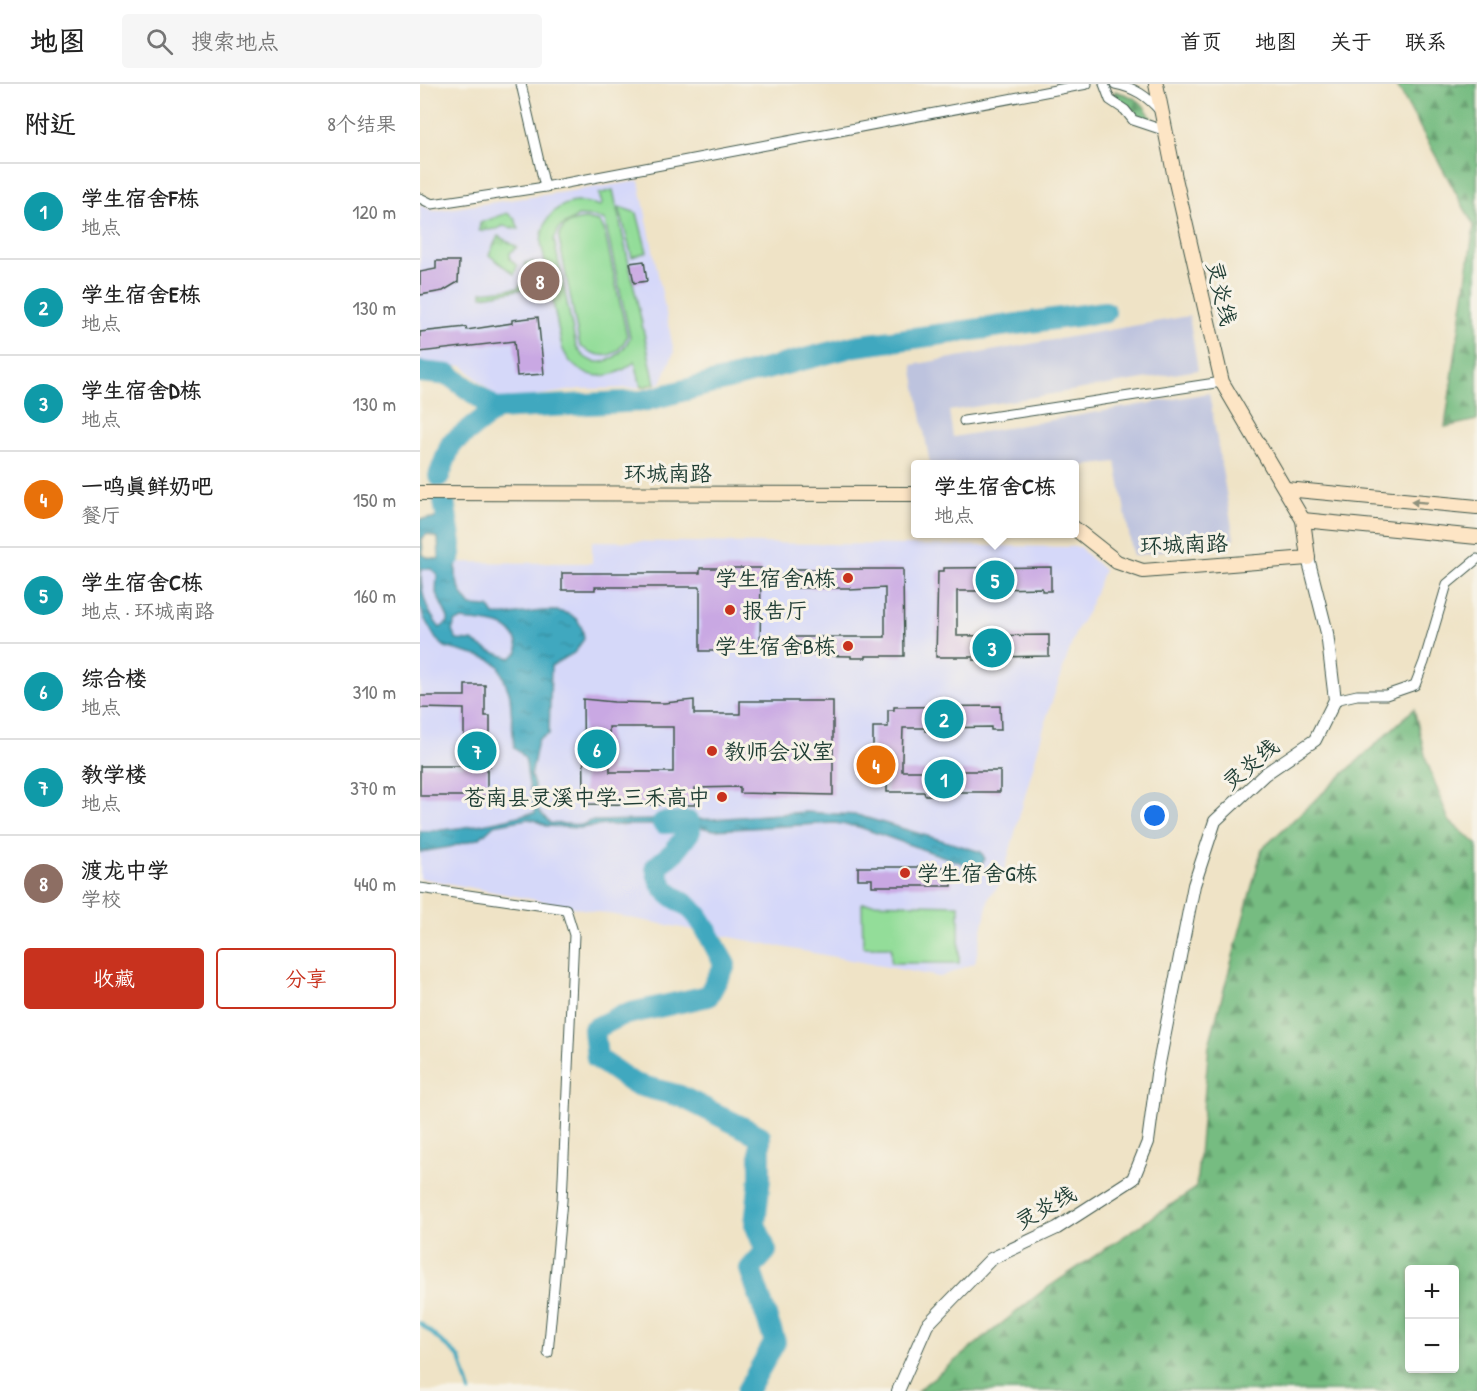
<!DOCTYPE html>
<html lang="zh">
<head>
<meta charset="utf-8">
<style>
  :root { --surface:#fff; --page:#f6f6f6; --text:#222; --muted:#767676; --line:#e0e0e0; --accent:#c8321e }
  body { margin:0; font-family:"Patrick Hand","LXGW WenKai TC",sans-serif; background:var(--page); color:var(--text) }
  .controls { position:absolute; right:18px; bottom:18px; display:grid; overflow:hidden; border-radius:6px; box-shadow:0 3px 9px #0003 }
  .controls button { width:54px; height:54px; display:grid; place-items:center; padding:0; border:0; border-bottom:2px solid var(--line); background:var(--surface); color:var(--text); font:30px sans-serif }
  .you { position:absolute; left:735px; top:732px; width:21px; height:21px; margin:-15px; border:4px solid #fff; border-radius:50%; background:#1a73e8; box-shadow:0 0 0 9px #1a73e833 }
  .badge { display:grid; place-items:center; width:39px; height:39px; border-radius:50%; background:var(--accent); color:#fff; font-size:20px; font-weight:700 }
  .pin { position:absolute; translate:-50% -50%; border:3px solid #fff; box-shadow:0 2px 6px #0006 }
  .popup { position:absolute; left:491px; top:376px; width:168px; height:78px; box-sizing:border-box; display:grid; place-content:center; border-radius:6px; background:var(--surface); filter:drop-shadow(0 2px 4px #0005); font-size:20px; white-space:nowrap; color:var(--muted) }
  .popup b { font-size:22px; color:var(--text) }
  .popup::after { content:''; position:absolute; left:50%; top:100%; margin-left:-12px; border:12px solid transparent; border-top-color:var(--surface) }
  .list { margin:0; padding:0; list-style:none }
  h2 { display:flex; justify-content:space-between; align-items:center; height:78px; margin:0; padding:0 24px; font-size:26px }
  h2 small { font-size:20px; font-weight:400; color:var(--muted) }
  .list li { display:grid; grid-template-columns:39px 1fr auto; gap:18px; align-items:center; box-sizing:border-box; height:96px; padding:0 24px; border-top:2px solid var(--line) }
  .list b { display:block; font-size:22px; white-space:nowrap }
  .list p { margin:0; font-size:20px; white-space:nowrap; color:var(--muted) }
  .list em { font-size:20px; font-style:normal; color:var(--muted) }
  .actions { display:flex; gap:12px; padding:18px 24px }
  .actions a { flex:1; padding:14px 0; border:2px solid var(--accent); border-radius:6px; text-align:center; font-size:21px; color:var(--accent) }
  .actions .main { background:var(--accent); color:#fff }
  .icon { flex:none; width:33px; height:33px; fill:none; stroke:currentColor; stroke-width:2; stroke-linecap:round; stroke-linejoin:round }
  .map { position:relative; flex:none; width:1057px; height:1307px; overflow:hidden }
  header { display:flex; align-items:center; gap:36px; box-sizing:border-box; height:84px; padding:0 30px; background:var(--surface); border-bottom:2px solid var(--line) }
  header strong { font-size:28px }
  nav { display:flex; gap:33px; margin-inline-start:auto; font-size:21px }
  .search { width:420px; height:54px; background:var(--page); display:flex; align-items:center; gap:15px; box-sizing:border-box; padding:0 21px; border-radius:6px; color:var(--muted); font-size:22px }
  main { display:flex }
  aside { flex:1; background:var(--surface) }
  .map>svg:first-child { display:block }
</style>
</head>
<body>
<header>
<strong>地图</strong>
<div class="search"><svg class="icon" aria-label="search" viewBox="0 0 24 24"><circle cx="10" cy="10" r="6"/><path d="M15 15l6 6"/></svg>搜索地点</div>
<nav><a>首页</a><a>地图</a><a>关于</a><a>联系</a></nav>
</header>
<main>
<aside>
<h2>附近<small>8个结果</small></h2>
<ul class="list">
<li><span class="badge" style="background:#0f9aa8">1</span><div><b>学生宿舍F栋</b><p>地点</p></div><em>120 m</em></li>
<li><span class="badge" style="background:#0f9aa8">2</span><div><b>学生宿舍E栋</b><p>地点</p></div><em>130 m</em></li>
<li><span class="badge" style="background:#0f9aa8">3</span><div><b>学生宿舍D栋</b><p>地点</p></div><em>130 m</em></li>
<li><span class="badge" style="background:#e8710a">4</span><div><b>一鸣真鲜奶吧</b><p>餐厅</p></div><em>150 m</em></li>
<li><span class="badge" style="background:#0f9aa8">5</span><div><b>学生宿舍C栋</b><p>地点 · 环城南路</p></div><em>160 m</em></li>
<li><span class="badge" style="background:#0f9aa8">6</span><div><b>综合楼</b><p>地点</p></div><em>310 m</em></li>
<li><span class="badge" style="background:#0f9aa8">7</span><div><b>教学楼</b><p>地点</p></div><em>370 m</em></li>
<li><span class="badge" style="background:#8d6e63">8</span><div><b>渡龙中学</b><p>学校</p></div><em>440 m</em></li>
</ul>
<div class="actions"><a class="main">收藏</a><a>分享</a></div>
</aside>
<div class="map">
<svg width="1057" height="1307" viewBox="0 0 1057 1307">
  <defs>
    <pattern id="grass-tufts" width="24" height="20" patternUnits="userSpaceOnUse" patternTransform="scale(1.5)"><rect width="24" height="20" fill="#93dd99"/><path d="M3 7l-1-3M5 7V3M7 7l1-3M15 17l-1-3M17 17v-4M19 17l1-3" fill="none" stroke="#77b47e"/></pattern>
    <pattern id="forest-firs" width="22" height="20" patternUnits="userSpaceOnUse" patternTransform="scale(1.5)"><rect width="22" height="20" fill="#76bc81"/><path d="M5 1l3.5 6h-7zM16 11l3.5 6h-7z" fill="#609a6a"/></pattern>
    <pattern id="water-ripples" width="26" height="14" patternUnits="userSpaceOnUse" patternTransform="scale(1.5)"><rect width="26" height="14" fill="#3fa8bf"/><path d="M2 4q2-2 4 0t4 0M15 11q2-2 4 0t4 0" fill="none" stroke="#348a9c"/></pattern>
  </defs>
  <rect width="100%" height="100%" fill="#f7f3e8"/>
  <filter id="ink" filterUnits="userSpaceOnUse"><feTurbulence type="fractalNoise" baseFrequency=".0167" numOctaves="2"/><feDisplacementMap in="SourceGraphic" scale="12" xChannelSelector="R" yChannelSelector="G"/><feConvolveMatrix kernelMatrix="1 2 1 2 8 2 1 2 1" color-interpolation-filters="sRGB"/></filter>
  <filter id="wash" filterUnits="userSpaceOnUse"><feTurbulence type="fractalNoise" baseFrequency=".008" numOctaves="4" result="noise"/><feDisplacementMap in="SourceGraphic" scale="24" xChannelSelector="R" yChannelSelector="G"/><feGaussianBlur stdDeviation="1.35" result="paint"/><feColorMatrix in="noise" values="0 0 0 0 0 0 0 0 0 0 0 0 0 0 0 0 0 1.4 0 .05"/><feComposite in="paint" operator="in"/></filter>
  <g filter="url(#wash)">
    <rect width="100%" height="100%" fill="#efe3c6"/>
    <g fill="#d5d8f9">
      <path d="M219,97L254,268L241,299L215,304L160,305L81,317L43,282L0,281V121L14,127Z"/>
      <path d="M172,457L661,463L664,468L684,486L668,527L656,547L627,632L581,799L569,813L555,879L520,893L0,794V469L2,478L172,479Z"/>
    </g>
    <path fill="#bdc3de" d="M769,232L778,286L529,327L533,353L789,309L814,455L713,472L696,378L655,383L654,380H510L492,281Z"/>
    <g fill="url(#grass-tufts)" stroke="#598d66" stroke-width="1.5">
      <path d="M87,129L95,135L99,145L83,142L77,145L59,147L60,139Z"/>
      <path d="M78,152L97,163L90,169V175L97,182L94,190L69,171Z"/>
      <path d="M113,178L117,203L62,212V208L98,204L107,193L105,179Z"/>
    </g>
    <g fill="url(#forest-firs)" stroke="#4a7c5a" stroke-width="1.5" fill-rule="evenodd">
      <path d="M974,0H1057V336L1025,343L1054,142L978,3Z"/>
      <path d="M695,7C719,14 722,17 734,38L718,37L693,13Z"/>
      <path d="M994,625L1006,675L1029,737L1057,760V1307H497L624,1206L776,1104L789,961L842,765ZM990,1186H1034V1284H990Z"/>
    </g>
    <g fill="#93dd99" stroke="#598d66" stroke-width="1.5" fill-rule="evenodd">
      <path d="M193,106L235,300L221,303L215,277C191,300 155,297 142,263L121,158C124,124 149,111 180,122L182,120L179,110ZM158,132L175,133L185,137L210,253C200,278 171,290 156,262L134,156L139,144Z"/>
      <path d="M199,123L217,129L227,168L212,173Z"/>
      <path d="M165,135L179,138L184,145L207,252C197,277 179,275 160,262L139,155C140,141 152,136 165,135Z"/>
      <path d="M442,819L539,821V879H471V863H443Z"/>
    </g>
    <path fill="url(#water-ripples)" stroke="#2f727a" stroke-width="1.5" fill-rule="evenodd" d="M15,434L22,435L40,456C35,485 31,499 51,522L69,523L74,531C101,535 161,508 164,555L154,569L131,582L129,650L118,656L111,692L116,708L117,725L130,739L162,741L170,737L294,735L385,728L437,731L561,768L565,775L561,781L553,783L439,743L415,739L294,746L274,742L243,741H186L159,744L126,742L115,736L107,735L74,741L60,754L30,763L0,768V747C27,747 55,742 82,736C93,734 104,729 115,729C113,717 110,706 108,694C105,679 110,675 94,664L90,611L79,582L69,575L25,563L16,555L4,534L0,522V435ZM7,450L18,454L19,475L9,474L3,471L2,455ZM1,485H11L17,490L16,509L28,534V538L20,544C6,527 0,508 1,485ZM41,536C65,539 98,536 98,568L91,574L69,567L52,557L37,556L32,547L35,538Z"/>
    <g fill="none" stroke-linecap="round" stroke-linejoin="round">
      <path stroke="#3fa8bf" stroke-width="4" d="M0,1239L40,1274L50,1307"/>
      <g stroke="#3fa8bf" stroke-width="22">
        <path d="M0,288L29,291L76,325L31,360L19,392"/>
        <path d="M76,325L223,317L435,262L685,228"/>
        <path d="M24,417L31,460L30,472"/>
        <path d="M243,739L269,738L270,747L254,768L236,783C242,817 260,810 277,831C288,846 296,865 305,881L288,912L202,931L174,945L177,974L214,1000L260,1012L340,1052V1094L335,1140L346,1167L330,1185L355,1258L327,1307"/>
      </g>
    </g>
    <g id="blocks">
      <g fill="#c9a8e3" fill-rule="evenodd">
        <path d="M16,177H39L38,198L23,207L0,211V188L16,185Z"/>
        <path d="M224,177L227,197L214,199L210,179Z"/>
        <path d="M118,233L124,290L97,292L94,257L0,268V248L46,243L47,246L92,239V236Z"/>
        <path d="M631,483V507H622V504L571,505V507H537V552L629,551V572L569,573V576H553V573H516L518,487H524V484Z"/>
        <path d="M280,484H341L340,567H280V503H175V506H142V489H280Z"/>
        <path d="M372,485H483L484,572H446V574H431V572L373,571V553H465V504L430,506V504H372Z"/>
        <path d="M45,601H65V632H70V682H67V712H0V682H44V625L0,624V612H45Z"/>
        <path d="M163,615L194,618L244,619L274,616V630H320V617H413V711L320,709V703L275,704L276,721L164,720ZM189,643H253V688H190Z"/>
        <path d="M580,622L581,646H571V643L521,644V646L505,647V644H483L482,674V687H580V708H520V711H505L504,708H467V699H456V692H453V643H468V626H474V623Z"/>
        <path d="M438,783H532V802H452V795H438Z"/>
      </g>
    </g>
  </g>
  <g filter="url(#ink)">
    <use href="#blocks" fill-opacity="0" stroke="#3e564a" stroke-width="1.5"/>
    <g fill="none" stroke-linecap="round" stroke-linejoin="round">
      <defs>
        <g id="minor">
          <path d="M101,0L125,103"/>
          <path d="M684,0L690,16L705,26L713,36L746,47"/>
          <path d="M695,0C715,4 727,12 740,27"/>
          <path d="M0,114L12,120L125,103L667,0"/>
          <path d="M544,337L802,298"/>
          <path d="M915,616L937,611H966L995,601L1004,578L1027,500L1057,475"/>
          <path d="M0,804L146,825L154,851L142,1117L128,1269"/>
        </g>
        <path id="tertiary" d="M478,1307L507,1241L571,1175L637,1144L713,1095L728,1058L737,990L774,801L795,737L845,690L895,656L915,616L907,549L888,474"/>
        <g id="secondary">
          <path d="M866,405L1057,423"/>
          <path d="M0,409L496,410"/>
          <path d="M883,436L1057,453"/>
          <path d="M654,444L697,478L723,487L888,474L883,436L802,298L755,94L736,0"/>
        </g>
      </defs>
      <use href="#minor" stroke="#3e564a" stroke-width="11"/>
      <use href="#tertiary" stroke="#3e564a" stroke-width="14"/>
      <use href="#secondary" stroke="#3e564a" stroke-width="16"/>
      <use href="#minor" stroke="#fff" stroke-width="9"/>
      <use href="#tertiary" stroke="#fff" stroke-width="12"/>
      <use href="#secondary" stroke="#fde5c5" stroke-width="14"/>
    </g>
    <defs><path id="oneway-solid" d="M-6-.8H1V-3.2L6.5 0L1 3.2V.8H-6Z" transform="scale(1.5)"/></defs>
    <use fill="#8e917c" href="#oneway-solid" transform="translate(999 418) rotate(-175)"/>
  </g>
  <g fill="#c8321e" stroke="#f7f3e8" stroke-width="2">
    <circle cx="428" cy="494" r="6"/>
    <circle cx="310" cy="526" r="6"/>
    <circle cx="428" cy="562" r="6"/>
    <circle cx="292" cy="667" r="6"/>
    <circle cx="302" cy="713" r="6"/>
    <circle cx="485" cy="789" r="6"/>
  </g>
  <g text-anchor="middle" stroke-width="6" stroke-linejoin="round" paint-order="stroke">
    <g font-size="22" fill="#1f3d34" stroke="#f7f3e8">
      <text transform="translate(802 209) rotate(77)" y="8">灵炎线</text>
      <text x="248" y="397">环城南路</text>
      <text transform="translate(764 460) rotate(-2)" y="8">环城南路</text>
      <text transform="translate(830 680) rotate(-40)" y="8">灵炎线</text>
      <text transform="translate(625 1123) rotate(-29)" y="8">灵炎线</text>
    </g>
    <g font-size="22" fill="#1f3d34" stroke="#f7f3e8" text-anchor="end">
      <text x="416" y="502">学生宿舍A栋</text>
      <text x="322" y="534" text-anchor="start">报告厅</text>
      <text x="416" y="570">学生宿舍B栋</text>
      <text x="304" y="675" text-anchor="start">教师会议室</text>
      <text x="290" y="721">苍南县灵溪中学·三禾高中</text>
      <text x="497" y="797" text-anchor="start">学生宿舍G栋</text>
    </g>
  </g>
</svg>
<div class="controls">
<button>+</button>
<button>−</button>
</div>
<div class="you"></div>
<div class="pin badge" style="left:524px;top:695px;background:#0f9aa8">1</div>
<div class="pin badge" style="left:524px;top:635px;background:#0f9aa8">2</div>
<div class="pin badge" style="left:572px;top:564px;background:#0f9aa8">3</div>
<div class="pin badge" style="left:456px;top:681px;background:#e8710a">4</div>
<div class="pin badge" style="left:575px;top:496px;background:#0f9aa8">5</div>
<div class="popup"><b>学生宿舍C栋</b>地点</div>
<div class="pin badge" style="left:177px;top:665px;background:#0f9aa8">6</div>
<div class="pin badge" style="left:57px;top:667px;background:#0f9aa8">7</div>
<div class="pin badge" style="left:120px;top:197px;background:#8d6e63">8</div>
</div>
</main>
</body>
</html>
